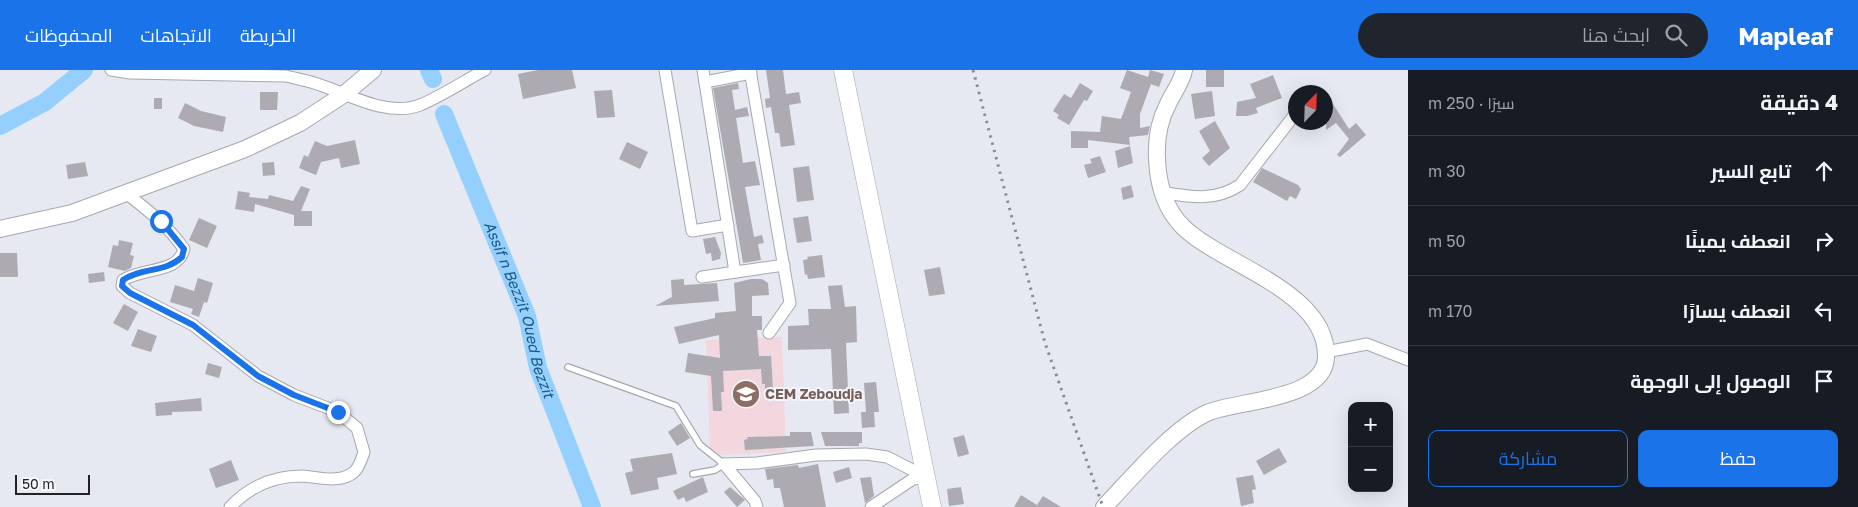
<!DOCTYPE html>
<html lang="ar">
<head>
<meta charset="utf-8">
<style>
  :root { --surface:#171b24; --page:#20242c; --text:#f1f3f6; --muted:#9ea1a6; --line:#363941; --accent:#1a73e8 }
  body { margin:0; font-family:"Golos Text",Cairo,sans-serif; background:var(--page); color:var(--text); direction:rtl }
  .controls { position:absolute; right:15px; bottom:15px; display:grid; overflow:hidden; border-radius:10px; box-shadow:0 5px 20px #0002 }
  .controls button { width:45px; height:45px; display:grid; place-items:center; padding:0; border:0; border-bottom:1px solid var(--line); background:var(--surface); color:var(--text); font:25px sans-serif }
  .compass { position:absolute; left:1288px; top:15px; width:45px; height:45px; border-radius:50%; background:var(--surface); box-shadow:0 5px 20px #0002; rotate:23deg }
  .scale { position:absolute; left:15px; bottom:12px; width:75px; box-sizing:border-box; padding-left:5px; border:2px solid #222326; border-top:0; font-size:14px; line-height:18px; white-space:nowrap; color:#222326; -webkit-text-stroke:4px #f3f6ff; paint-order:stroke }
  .stop { position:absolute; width:15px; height:15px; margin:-11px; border:4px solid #1a73e8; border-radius:50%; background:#fff }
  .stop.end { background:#1a73e8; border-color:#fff; box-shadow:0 1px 5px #0008 }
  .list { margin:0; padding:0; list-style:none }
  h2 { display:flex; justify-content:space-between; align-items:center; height:65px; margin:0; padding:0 20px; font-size:21px }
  h2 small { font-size:16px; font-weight:400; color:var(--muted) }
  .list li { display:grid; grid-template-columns:32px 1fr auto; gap:15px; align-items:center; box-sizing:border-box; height:70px; padding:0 20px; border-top:1px solid var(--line) }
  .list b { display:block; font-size:19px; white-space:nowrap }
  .list em { font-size:16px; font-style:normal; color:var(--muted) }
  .actions { display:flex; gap:10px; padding:15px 20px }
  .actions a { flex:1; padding:11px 0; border:1px solid var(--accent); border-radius:10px; text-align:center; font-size:18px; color:var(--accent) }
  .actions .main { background:var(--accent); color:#fff }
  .icon { flex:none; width:28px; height:28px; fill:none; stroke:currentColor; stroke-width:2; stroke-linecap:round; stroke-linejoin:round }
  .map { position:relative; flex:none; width:1408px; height:437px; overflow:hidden; direction:ltr }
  header { display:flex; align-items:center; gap:30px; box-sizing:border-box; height:70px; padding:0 25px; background:var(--accent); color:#fff }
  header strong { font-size:24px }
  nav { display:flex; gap:28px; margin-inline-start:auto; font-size:18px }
  .search { width:350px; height:45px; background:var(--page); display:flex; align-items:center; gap:12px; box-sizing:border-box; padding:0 18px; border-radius:28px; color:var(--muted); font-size:19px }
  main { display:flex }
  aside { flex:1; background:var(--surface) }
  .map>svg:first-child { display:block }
</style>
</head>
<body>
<header>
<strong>Mapleaf</strong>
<div class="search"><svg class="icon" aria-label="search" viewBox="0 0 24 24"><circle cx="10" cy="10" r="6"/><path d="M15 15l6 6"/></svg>ابحث هنا</div>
<nav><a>الخريطة</a><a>الاتجاهات</a><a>المحفوظات</a></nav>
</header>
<main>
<aside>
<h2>4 دقيقة<small>سيرًا · 250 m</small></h2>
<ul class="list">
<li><svg class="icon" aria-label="ahead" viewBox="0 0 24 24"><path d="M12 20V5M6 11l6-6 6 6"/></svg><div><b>تابع السير</b></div><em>30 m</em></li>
<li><svg class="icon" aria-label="right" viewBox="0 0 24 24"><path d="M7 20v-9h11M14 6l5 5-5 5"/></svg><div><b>انعطف يمينًا</b></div><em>50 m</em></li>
<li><svg class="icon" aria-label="left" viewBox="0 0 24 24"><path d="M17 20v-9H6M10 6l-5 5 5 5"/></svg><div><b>انعطف يسارًا</b></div><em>170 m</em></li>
<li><svg class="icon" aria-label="arrive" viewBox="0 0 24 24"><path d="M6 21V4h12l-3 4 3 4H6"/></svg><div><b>الوصول إلى الوجهة</b></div></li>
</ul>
<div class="actions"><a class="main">حفظ</a><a>مشاركة</a></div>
</aside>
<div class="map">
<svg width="1408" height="437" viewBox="0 0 1408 437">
  <rect width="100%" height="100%" fill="#e6e9f1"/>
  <path fill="#f2d7de" d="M782,267L786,382L721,385L713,381L710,378L706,270Z"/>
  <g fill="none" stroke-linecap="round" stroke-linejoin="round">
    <g stroke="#95cffe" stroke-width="18">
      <path d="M429,0L433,9"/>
      <path id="s1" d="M444,44L527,246L538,298L592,437"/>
      <path d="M0,56L45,32L84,0"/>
    </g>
  </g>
  <g fill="#adaab2">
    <path d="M538,0H572L576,18L523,29L518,4Z"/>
    <path d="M766,0H783L786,24L799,22L801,33L789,35L795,75L781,77L779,63H775L771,37L766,38L765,29L770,28Z"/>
    <path d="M1127,0L1148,7L1150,0L1164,4L1159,17L1151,14L1140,44V58L1150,56L1148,65L1129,67L1130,75L1088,70V78H1071V61L1100,62L1102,46L1121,49L1131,22L1120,18Z"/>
    <rect x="1206" y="0" width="18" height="17"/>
    <path d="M1273,5L1282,28L1256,38L1258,43L1247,46H1236L1237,32L1256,28L1250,14Z"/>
    <path d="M738,13L739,19L732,20L735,40L747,37L749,46L736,48L743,93L755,91L760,115L745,117L754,167L762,165L764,173L758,174L761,190L743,193L713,18Z"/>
    <path d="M1080,13L1093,21L1087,31L1084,30L1069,55L1057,48L1059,45L1053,41L1064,24L1071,28Z"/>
    <path d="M612,20L615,47L597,48L594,21Z"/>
    <path d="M1212,21L1215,46L1195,49L1191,24Z"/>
    <path d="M260,22H278L277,40H260Z"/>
    <rect x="154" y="28" width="8" height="11"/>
    <path d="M185,33L201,41L226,47L223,62L194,56L178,48Z"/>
    <path d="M1333,34L1349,59L1356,53L1366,65L1340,87L1337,85L1349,69L1336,53L1326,60V40Z"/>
    <path d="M1215,51L1230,78L1209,96L1202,88L1210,81L1199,61Z"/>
    <path d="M355,70L360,94L341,98L339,88L321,92L316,105L299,98L304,85L308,87L315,71L327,76Z"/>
    <path d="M627,72L648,82L640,99L619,89Z"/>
    <path d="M1130,76L1133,93L1118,98L1115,81Z"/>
    <path d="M1100,86L1106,102L1088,108L1084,95L1092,93L1090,89Z"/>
    <path d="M85,92L88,106L68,109L66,95Z"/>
    <path d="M274,92L275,105L263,106L262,93Z"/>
    <path d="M809,96L814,130L797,132L793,98Z"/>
    <path d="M1262,98L1298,115L1301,119L1296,129L1290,126L1287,131L1253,112Z"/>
    <path d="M1131,115L1134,127L1123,130L1121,118Z"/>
    <path d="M301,116L310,119L301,141H312V156H294V145L255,134L254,142L235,139L238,121L250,123L249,127L268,129L269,125L293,131Z"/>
    <path d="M808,146L812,171L797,173L793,148Z"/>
    <path d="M199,148L217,156L207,178L189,170Z"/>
    <path d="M715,167L721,183L720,189L712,191L711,183L706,184L703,169Z"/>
    <path d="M119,170L133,173L130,185L134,186L131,198L125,201L108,197L113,175L118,176Z"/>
    <path d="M0,183H17L18,207H0Z"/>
    <path d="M822,185L825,207L808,209L807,204L805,205L803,190L808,189L807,187Z"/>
    <path d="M940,197L945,224L929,226L924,200Z"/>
    <path d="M104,202L105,211L89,213L88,204Z"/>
    <path d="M198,208L213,213L207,233L204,232L199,247L191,244L193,239L170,232L175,215L194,221Z"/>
    <path d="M684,209V215L717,213L719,231L655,236L672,227L671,210Z"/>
    <path d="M751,209H762L768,213L769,225L752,226V246H762V260H757L759,286H771L773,319L765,320V314H762L761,299L723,301L724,322H721L722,341H713L711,306L685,302L688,283L720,288L719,265L679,274L674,257L715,248V243L736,241L734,213Z"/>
    <path d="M842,215L845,237L856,236L857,272L846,273L849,343L834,344L831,279L788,280V256L809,255L808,239H831L828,216Z"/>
    <path d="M124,234L138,242L128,261L113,253Z"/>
    <path d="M138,259L157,266L151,282L131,276Z"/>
    <path d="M208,293L222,297L219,308L205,304Z"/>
    <path d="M876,312L879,342H874L875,357L862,358L861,342H866L864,313Z"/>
    <path d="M201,328L202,341L172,342V345L156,346L155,333Z"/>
    <path d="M681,353L690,368L677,376L668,362Z"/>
    <path d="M790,362H811L814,376L745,380L744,370L748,369L747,367L790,366Z"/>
    <path d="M821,362H862V373H859V376H825Z"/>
    <path d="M964,365L969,384L958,387L953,368Z"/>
    <path d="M1279,378L1287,392L1264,405L1256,391Z"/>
    <path d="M672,383L677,404L657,408L659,419L631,425L625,403L633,401L630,389Z"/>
    <path d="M231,390L239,410L216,418L209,399Z"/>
    <path d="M818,394L826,437H784L780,418H774L773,409L767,410L765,399L798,395L799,398Z"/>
    <path d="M849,397L852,408L836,413L833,402Z"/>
    <path d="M1253,405L1256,419L1252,420L1254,433L1241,436L1236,408Z"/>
    <path d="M703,407L708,422L686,432L684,427L678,430L673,421Z"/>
    <path d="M871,407L874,426L865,433L860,408Z"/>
    <path d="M730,417L745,430L737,437L724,422Z"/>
    <path d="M961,417L964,434L949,436L947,419Z"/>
    <path d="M1021,425L1037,435L1043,426L1061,437H1014Z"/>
  </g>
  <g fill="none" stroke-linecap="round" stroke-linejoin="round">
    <defs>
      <path id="lane" d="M568,297L676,336L700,375L724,394L715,400L693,404"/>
      <g id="street">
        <path d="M111,0L130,3L286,6C298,9 311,11 323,16C352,26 389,47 420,35C442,26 464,11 485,0"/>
        <path d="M665,0L692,161L728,155"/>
        <path d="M703,0L735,202"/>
        <path d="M750,0L790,233L769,263"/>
        <path d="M705,12L751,3"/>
        <path d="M1161,122C1189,127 1215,132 1240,115L1296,43"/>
        <path d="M127,124C149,141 168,156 184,179C178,204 143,197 123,210L122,216L130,223L193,255L258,306L294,325L338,342L357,358L364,382C362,388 359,398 354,402C340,414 319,407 302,406C274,406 249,417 230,437"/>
        <path d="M702,207L784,195"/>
        <path d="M1326,282L1367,274L1408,290"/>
        <path d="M724,394L757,393L816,385L866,384L887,387L926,407"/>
        <path d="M724,394L755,431L757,437"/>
        <path d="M871,437L913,409L926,407"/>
      </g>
      <g id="secondary">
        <path d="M0,159L72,143L245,79L300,53L343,25L373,0"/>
        <path d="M1104,437C1131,409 1172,359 1207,343C1236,330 1325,331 1326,287C1328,221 1222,195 1183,157C1165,139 1158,114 1157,89C1156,70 1159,51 1168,34C1173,23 1182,12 1184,0"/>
      </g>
      <path id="primary" d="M843,0L932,437"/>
    </defs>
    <use href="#lane" stroke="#a5a8af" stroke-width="8"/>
    <use href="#street" stroke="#a5a8af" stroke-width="13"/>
    <use href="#secondary" stroke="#a5a8af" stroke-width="18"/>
    <use href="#primary" stroke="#a5a8af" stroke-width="19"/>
    <use href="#lane" stroke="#fff" stroke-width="5.5"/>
    <use href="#street" stroke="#fff" stroke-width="11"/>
    <use href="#secondary" stroke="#fff" stroke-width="16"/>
    <use href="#primary" stroke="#fff" stroke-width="18"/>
    <path stroke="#8a8c92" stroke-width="3" stroke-dasharray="2.5 5" stroke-linecap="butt" d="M973,0L1045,273L1103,437"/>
  </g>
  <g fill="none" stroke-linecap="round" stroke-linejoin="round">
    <path stroke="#1a73e8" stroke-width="6" d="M161,151L184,179L182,187C165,203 142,197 123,210L122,216L130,223L193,255L258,306L294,325L338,342"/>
  </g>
  <defs>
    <symbol id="university-disc" viewBox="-11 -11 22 22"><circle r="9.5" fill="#8d6e63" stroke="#f3f6ff"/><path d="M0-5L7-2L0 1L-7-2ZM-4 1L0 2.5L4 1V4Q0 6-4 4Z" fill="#fff"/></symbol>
  </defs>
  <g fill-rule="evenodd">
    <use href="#university-disc" x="730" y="308" width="32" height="32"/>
  </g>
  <g text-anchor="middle" stroke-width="4" stroke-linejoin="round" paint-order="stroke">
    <g font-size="14" font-weight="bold" fill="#785e54" stroke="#f3f6ff" text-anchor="start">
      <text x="765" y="329">CEM Zeboudja</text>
    </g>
    <g font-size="15" font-style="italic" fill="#1b5a87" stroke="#f3f6ff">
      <text dy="5" stroke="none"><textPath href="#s1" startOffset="210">Assif n Bezzit Oued Bezzit</textPath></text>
    </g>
  </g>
</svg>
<div class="controls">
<button>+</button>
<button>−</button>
</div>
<svg class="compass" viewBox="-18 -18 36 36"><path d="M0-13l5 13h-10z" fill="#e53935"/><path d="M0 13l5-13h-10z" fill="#9ea1a6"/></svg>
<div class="scale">50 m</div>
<div class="stop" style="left:161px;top:151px"></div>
<div class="stop end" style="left:338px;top:342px"></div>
</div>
</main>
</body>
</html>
